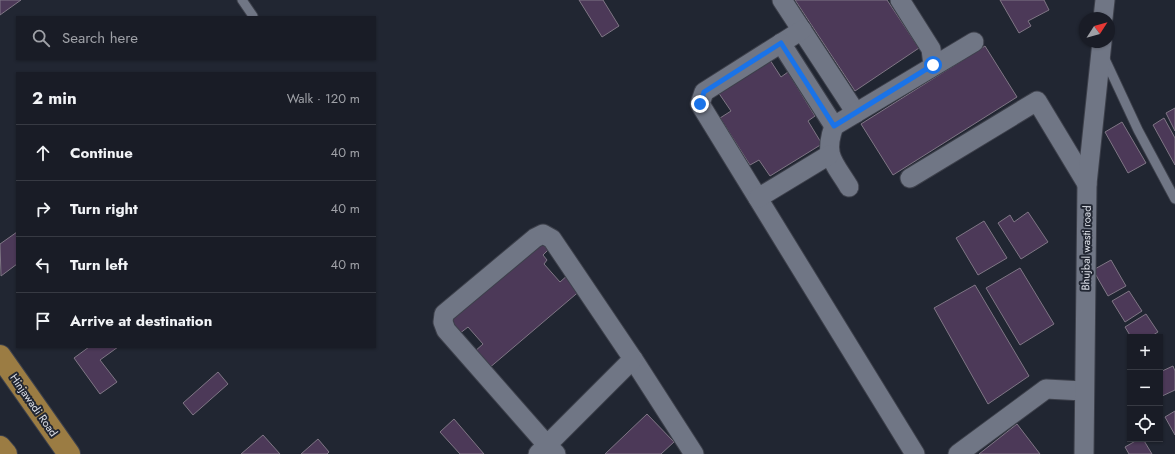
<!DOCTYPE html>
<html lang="en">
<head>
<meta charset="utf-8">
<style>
  :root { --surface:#191c26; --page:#22252e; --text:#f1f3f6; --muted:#9fa1a7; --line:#373a43 }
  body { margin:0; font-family:Jost,sans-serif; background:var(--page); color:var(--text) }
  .controls { position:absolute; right:12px; bottom:12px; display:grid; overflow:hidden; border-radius:0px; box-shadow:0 1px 3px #0004 }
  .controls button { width:36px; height:36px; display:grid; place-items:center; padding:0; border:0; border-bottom:1px solid var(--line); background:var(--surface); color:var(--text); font:20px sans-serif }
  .compass { position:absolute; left:1079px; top:12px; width:36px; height:36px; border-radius:50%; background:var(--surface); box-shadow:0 1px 3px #0004; rotate:54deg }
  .stop { position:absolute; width:12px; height:12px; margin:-9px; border:3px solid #1a73e8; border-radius:50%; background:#fff }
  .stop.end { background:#1a73e8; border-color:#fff; box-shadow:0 1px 4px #0008 }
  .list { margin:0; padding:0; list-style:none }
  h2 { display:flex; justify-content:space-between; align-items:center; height:52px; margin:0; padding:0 16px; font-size:17px }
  h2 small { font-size:13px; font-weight:400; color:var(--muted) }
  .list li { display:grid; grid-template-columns:26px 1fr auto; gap:12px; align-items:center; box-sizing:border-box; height:56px; padding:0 16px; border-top:1px solid var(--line) }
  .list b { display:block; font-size:15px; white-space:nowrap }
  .list em { font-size:13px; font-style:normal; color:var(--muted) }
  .icon { flex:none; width:22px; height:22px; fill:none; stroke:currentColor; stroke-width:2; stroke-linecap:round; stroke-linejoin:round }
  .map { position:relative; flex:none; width:1175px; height:454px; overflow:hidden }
  .search { position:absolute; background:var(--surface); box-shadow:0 1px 3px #0004; left:16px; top:16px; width:360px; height:44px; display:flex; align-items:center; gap:10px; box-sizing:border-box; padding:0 14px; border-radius:0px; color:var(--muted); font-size:15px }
  .panel { position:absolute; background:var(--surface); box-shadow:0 1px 3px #0004; left:16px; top:72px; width:360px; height:276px; border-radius:0px }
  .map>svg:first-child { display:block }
</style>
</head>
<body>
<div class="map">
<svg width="1175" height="454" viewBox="0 0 1175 454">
  <rect width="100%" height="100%" fill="#212632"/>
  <g fill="#4c3958" stroke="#7f7685">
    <path d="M0,0H21L0,15Z"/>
    <path d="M579,0H603L619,26L602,37Z"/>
    <path d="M795,0H887L919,48L855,91Z"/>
    <path d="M1000,0H1044L1049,10L1028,21L1031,26L1019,33Z"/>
    <path d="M985,46L1017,97L893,175L861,124Z"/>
    <path d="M770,60L781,77L788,72L815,116L808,121L822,144L770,176L759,160L750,165L720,118L731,111L718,92Z"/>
    <path d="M1175,108V131L1166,113Z"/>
    <path d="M1164,118L1175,138V165L1153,125Z"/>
    <path d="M1122,122L1146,163L1128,173L1105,132Z"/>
    <path d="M1028,212L1048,242L1021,259L998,223L1010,215L1014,222Z"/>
    <path d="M984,221L1007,258L978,275L956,238Z"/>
    <path d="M17,232V264L1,276L0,244Z"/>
    <path d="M541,241L548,250L543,255L547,260L544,264L560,282L569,274L582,289L488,369L474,352L483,344L468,327L459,334L447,320Z"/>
    <path d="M1111,260L1126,286L1108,296L1093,270Z"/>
    <path d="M1020,268L1054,324L1020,345L986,288Z"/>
    <path d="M975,285L1029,376L988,404L934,308Z"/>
    <path d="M1129,291L1142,311L1125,322L1112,301Z"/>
    <path d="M1146,314L1158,332L1150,337H1131L1125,327Z"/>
    <path d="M89,347H118L100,360L117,382L100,394L74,358Z"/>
    <path d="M1173,366L1175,371V390L1160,397V372Z"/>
    <path d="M218,372L228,384L193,415L183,403Z"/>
    <path d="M1175,411V435L1165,417Z"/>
    <path d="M647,414L674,442L661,454H605Z"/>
    <path d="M454,419L484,454H460L440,432Z"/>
    <path d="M1017,424L1040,454H979Z"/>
    <path d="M263,435L280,454H241Z"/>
    <path d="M318,439L329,452L327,454H301Z"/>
    <path d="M1139,439H1143L1152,454H1129L1125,447Z"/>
  </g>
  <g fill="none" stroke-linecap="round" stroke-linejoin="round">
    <defs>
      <g id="service">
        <path d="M242,0L253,16"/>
        <path d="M1104,57L1138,130L1175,199"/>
      </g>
      <g id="minor">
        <path d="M782,0L856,113"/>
        <path d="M900,0L931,49L933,65"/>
        <path d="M1103,18L1105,0"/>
        <path d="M802,30L704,92L700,104L915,454"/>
        <path d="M781,43L834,126"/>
        <path d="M910,178L1037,101L1087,184"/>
        <path d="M849,187C834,162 823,156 834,126L974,42"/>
        <path d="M758,198L829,155"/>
        <path d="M633,359L694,454"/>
        <path d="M538,454L633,359L552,239L543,234L535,238L444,314L443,322L446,330L547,445L556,454"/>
        <path d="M958,454L1046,389L1083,391"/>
        <path d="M1084,454L1087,184L1102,42"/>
      </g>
      <g id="primary">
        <path d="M0,356L69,454"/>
        <path d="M0,447L6,454"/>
      </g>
    </defs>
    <use href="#service" stroke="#3d404b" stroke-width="11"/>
    <use href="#minor" stroke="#3d404b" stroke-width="21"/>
    <use href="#primary" stroke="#3d404b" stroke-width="24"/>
    <use href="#service" stroke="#707685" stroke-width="9"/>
    <use href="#minor" stroke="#707685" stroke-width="19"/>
    <use href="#primary" stroke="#9b7c43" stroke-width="22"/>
  </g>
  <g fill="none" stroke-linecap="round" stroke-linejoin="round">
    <path stroke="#1a73e8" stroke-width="5" d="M700,104L704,92L781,43L834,126L933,65"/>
  </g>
  <g text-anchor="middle" stroke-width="4" stroke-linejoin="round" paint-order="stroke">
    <g font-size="11" fill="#dde0e8" stroke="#212632">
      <text transform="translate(1086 248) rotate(-89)" y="4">Bhujbal wasti road</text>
      <text transform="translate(34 405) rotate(55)" y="4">Hinjawadi Road</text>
    </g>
  </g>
</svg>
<div class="controls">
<button>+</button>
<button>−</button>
<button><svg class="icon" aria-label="locate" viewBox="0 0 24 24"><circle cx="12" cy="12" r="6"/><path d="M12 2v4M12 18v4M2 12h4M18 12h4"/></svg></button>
</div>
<svg class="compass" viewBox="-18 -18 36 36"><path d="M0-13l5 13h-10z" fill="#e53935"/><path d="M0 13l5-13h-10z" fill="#9fa1a7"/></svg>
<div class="stop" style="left:933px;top:65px"></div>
<div class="stop end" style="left:700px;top:104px"></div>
<div class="search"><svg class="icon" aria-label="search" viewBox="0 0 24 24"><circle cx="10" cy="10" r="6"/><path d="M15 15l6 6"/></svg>Search here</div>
<section class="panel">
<h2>2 min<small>Walk · 120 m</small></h2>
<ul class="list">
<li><svg class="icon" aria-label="ahead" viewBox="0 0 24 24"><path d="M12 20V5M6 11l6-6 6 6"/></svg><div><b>Continue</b></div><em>40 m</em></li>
<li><svg class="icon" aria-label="right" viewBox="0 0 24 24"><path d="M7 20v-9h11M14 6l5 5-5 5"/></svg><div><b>Turn right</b></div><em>40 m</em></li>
<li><svg class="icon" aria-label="left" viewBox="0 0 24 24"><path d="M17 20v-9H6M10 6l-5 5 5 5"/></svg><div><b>Turn left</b></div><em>40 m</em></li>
<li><svg class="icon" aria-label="arrive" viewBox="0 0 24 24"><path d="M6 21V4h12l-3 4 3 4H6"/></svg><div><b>Arrive at destination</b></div></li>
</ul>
</section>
</div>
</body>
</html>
